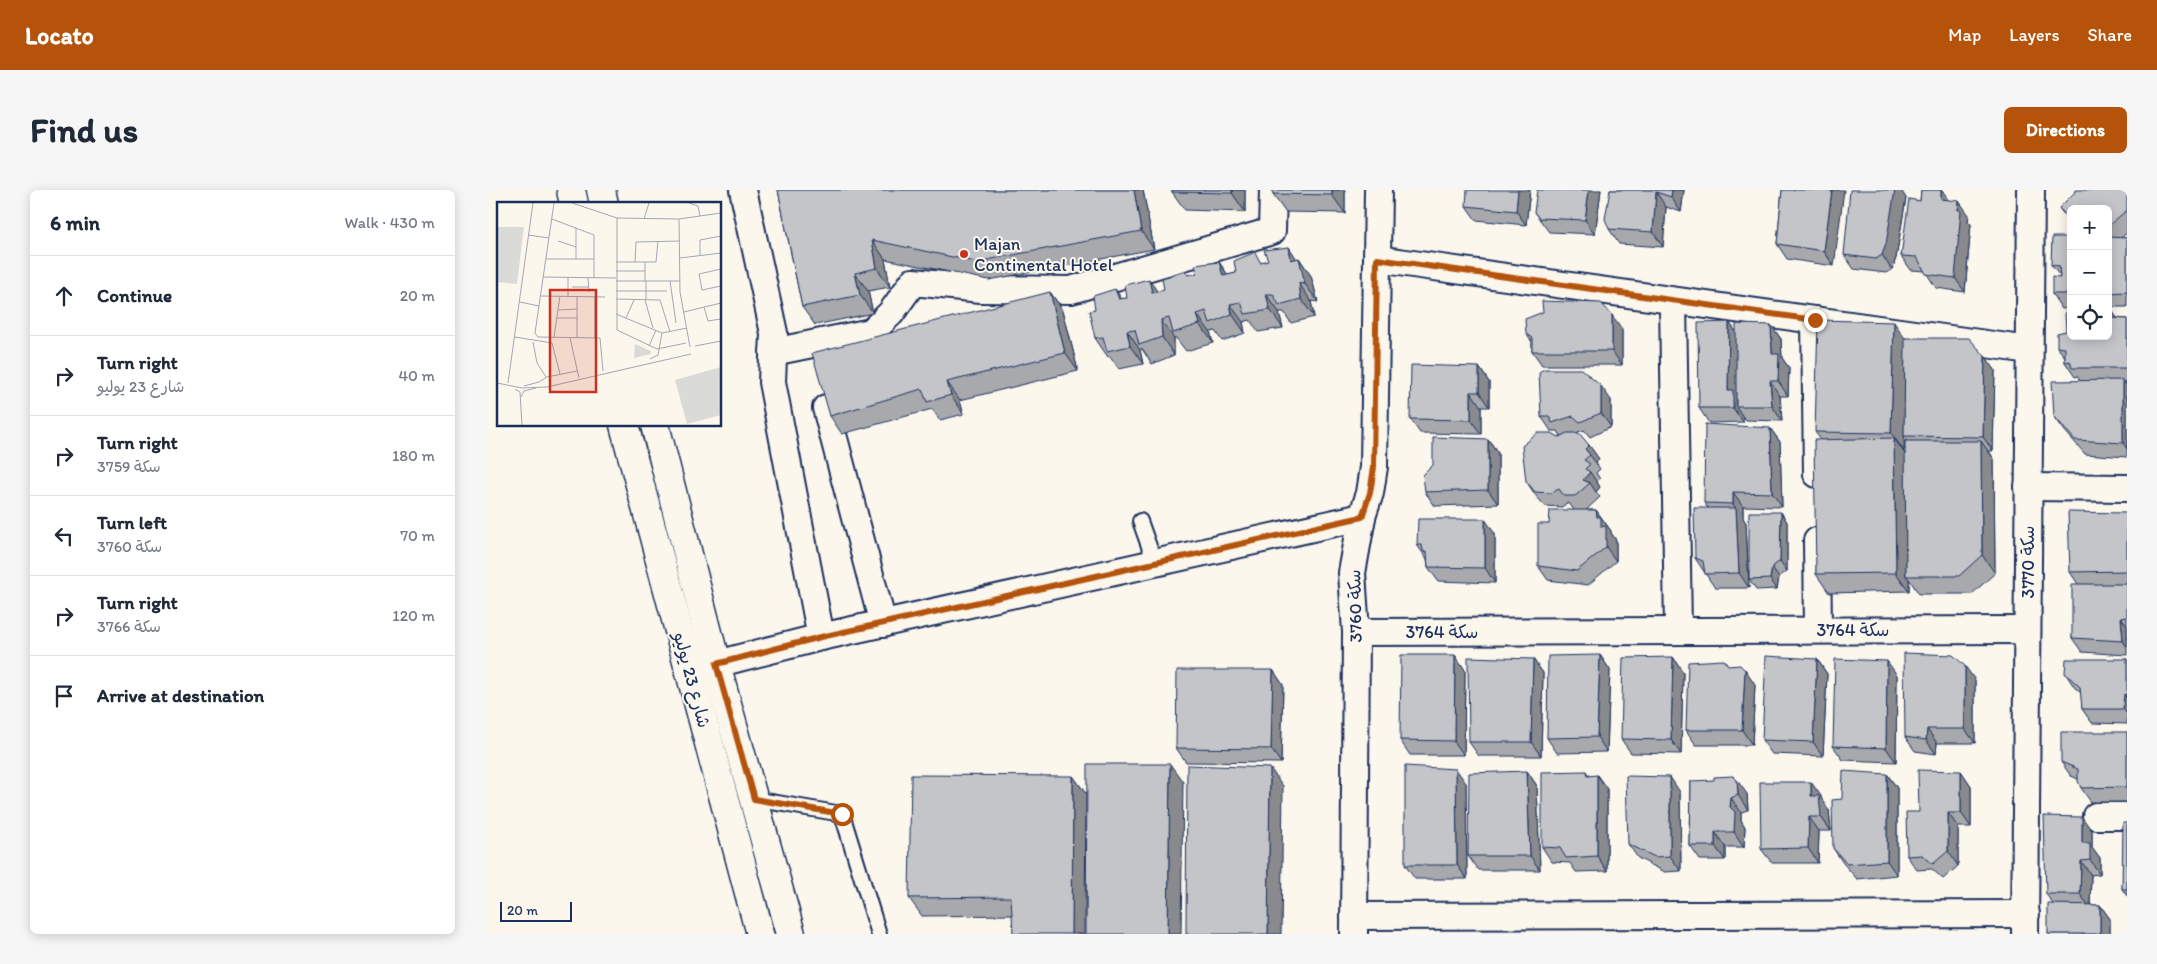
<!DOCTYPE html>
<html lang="en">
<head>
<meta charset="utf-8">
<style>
  :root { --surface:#fff; --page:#f6f6f7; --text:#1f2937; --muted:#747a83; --line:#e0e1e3; --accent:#b45309 }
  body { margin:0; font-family:Itim,"Playpen Sans Arabic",sans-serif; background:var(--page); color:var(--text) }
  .controls { position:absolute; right:15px; top:15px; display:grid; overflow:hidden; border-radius:8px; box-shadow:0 2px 12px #0003 }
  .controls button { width:45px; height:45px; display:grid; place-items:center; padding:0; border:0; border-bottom:1px solid var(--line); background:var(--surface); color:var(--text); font:25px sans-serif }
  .scale { position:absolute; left:15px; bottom:12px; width:72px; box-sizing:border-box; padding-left:5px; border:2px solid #1b2f5e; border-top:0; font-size:14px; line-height:18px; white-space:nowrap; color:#1b2f5e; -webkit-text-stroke:4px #fbf7ec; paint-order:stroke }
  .stop { position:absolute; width:15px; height:15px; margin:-11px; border:4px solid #b45309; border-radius:50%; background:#fff }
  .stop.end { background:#b45309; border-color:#fff; box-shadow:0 1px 5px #0008 }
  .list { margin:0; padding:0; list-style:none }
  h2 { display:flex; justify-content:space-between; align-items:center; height:65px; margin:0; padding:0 20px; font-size:21px }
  h2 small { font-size:16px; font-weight:400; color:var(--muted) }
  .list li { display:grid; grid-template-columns:32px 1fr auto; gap:15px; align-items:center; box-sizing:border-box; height:80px; padding:0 20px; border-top:1px solid var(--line) }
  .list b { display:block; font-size:19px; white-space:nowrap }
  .list p { margin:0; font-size:16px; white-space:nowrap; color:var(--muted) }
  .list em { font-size:16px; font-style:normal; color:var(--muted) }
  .icon { flex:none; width:28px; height:28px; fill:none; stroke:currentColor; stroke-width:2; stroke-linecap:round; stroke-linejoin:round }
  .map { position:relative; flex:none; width:1642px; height:744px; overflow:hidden; border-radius:8px }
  header { display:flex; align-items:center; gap:30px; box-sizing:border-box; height:70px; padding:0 25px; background:var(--accent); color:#fff }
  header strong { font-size:24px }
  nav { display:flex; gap:28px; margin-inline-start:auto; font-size:18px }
  .intro { display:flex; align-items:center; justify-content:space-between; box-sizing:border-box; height:120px; padding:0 30px }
  h1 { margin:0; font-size:35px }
  .button { padding:12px 22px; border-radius:8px; background:var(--accent); color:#fff; font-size:18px; font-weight:700 }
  main { display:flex; gap:30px; padding:0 30px }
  aside { flex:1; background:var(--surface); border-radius:8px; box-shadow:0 2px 12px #0003 }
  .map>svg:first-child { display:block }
</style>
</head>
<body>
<header>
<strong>Locato</strong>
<nav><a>Map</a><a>Layers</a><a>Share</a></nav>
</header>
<div class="intro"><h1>Find us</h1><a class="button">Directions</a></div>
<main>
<aside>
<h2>6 min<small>Walk · 430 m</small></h2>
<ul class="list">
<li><svg class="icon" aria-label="ahead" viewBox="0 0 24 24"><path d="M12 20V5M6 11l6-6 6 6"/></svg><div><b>Continue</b></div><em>20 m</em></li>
<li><svg class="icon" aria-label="right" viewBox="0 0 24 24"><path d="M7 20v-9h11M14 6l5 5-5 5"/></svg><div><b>Turn right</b><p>شارع 23 يوليو</p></div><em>40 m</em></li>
<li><svg class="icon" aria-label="right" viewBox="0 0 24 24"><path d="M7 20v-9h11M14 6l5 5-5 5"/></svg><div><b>Turn right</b><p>سكة 3759</p></div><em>180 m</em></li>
<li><svg class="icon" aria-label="left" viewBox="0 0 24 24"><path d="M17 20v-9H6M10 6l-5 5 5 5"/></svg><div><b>Turn left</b><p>سكة 3760</p></div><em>70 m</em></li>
<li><svg class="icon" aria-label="right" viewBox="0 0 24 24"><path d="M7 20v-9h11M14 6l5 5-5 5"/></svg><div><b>Turn right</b><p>سكة 3766</p></div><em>120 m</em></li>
<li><svg class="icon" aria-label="arrive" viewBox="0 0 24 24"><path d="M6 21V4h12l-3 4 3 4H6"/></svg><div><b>Arrive at destination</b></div></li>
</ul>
</aside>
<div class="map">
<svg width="1642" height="744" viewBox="0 0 1642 744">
  <rect width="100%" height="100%" fill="#fbf7ec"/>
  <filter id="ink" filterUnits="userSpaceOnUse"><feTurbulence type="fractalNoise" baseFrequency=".02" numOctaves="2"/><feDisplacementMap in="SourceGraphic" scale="10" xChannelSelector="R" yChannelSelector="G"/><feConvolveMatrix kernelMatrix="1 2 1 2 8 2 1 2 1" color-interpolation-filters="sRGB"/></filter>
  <g filter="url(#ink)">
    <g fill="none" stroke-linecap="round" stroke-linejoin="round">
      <defs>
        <g id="service">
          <path d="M655,331L670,373"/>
          <path d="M269,609L357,624L394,744"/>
        </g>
        <g id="minor">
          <path d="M258,0L289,143L287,192L336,447"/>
          <path d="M892,69L1544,160"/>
          <path d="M1188,111L1193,440"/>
          <path d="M1330,130L1332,284"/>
          <path d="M288,162L386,142L406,123L428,92L496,99L586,100L787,41L788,0"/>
          <path d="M341,218L398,434"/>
          <path d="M1543,297L1642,298"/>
          <path d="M1332,351L1333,440"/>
          <path d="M871,442L1542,440"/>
          <path d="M231,474L336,447L877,327"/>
          <path d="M1611,626H1642"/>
          <path d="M869,726L1541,724"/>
          <path d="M869,744L871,442L867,383L877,327L885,303L889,277L893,0"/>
          <path d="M1540,744L1546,0"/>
        </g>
        <g id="primary">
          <path d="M86,0L89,14"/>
          <path d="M116,0L119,14"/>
          <path d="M139,235L275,744"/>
          <path d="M170,235L231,474L306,744"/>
        </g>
      </defs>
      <use href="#service" stroke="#1b2f5e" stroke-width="18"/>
      <use href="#minor" stroke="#1b2f5e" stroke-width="30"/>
      <use href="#primary" stroke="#1b2f5e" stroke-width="31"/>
      <use href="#service" stroke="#fbf7ec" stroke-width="14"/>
      <use href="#minor" stroke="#fbf7ec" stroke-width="26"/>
      <use href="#primary" stroke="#fbf7ec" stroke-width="28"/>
    </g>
    <g fill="#a8a9ad" stroke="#1b2f5e" fill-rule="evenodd">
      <path d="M293,0H658L669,59L504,90L400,69L405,97L383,101L388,123L330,135L317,117Z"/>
      <path d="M687,0H760V22L700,20L687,2Z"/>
      <path d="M788,0H860V23L801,22L788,4Z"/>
      <path d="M1045,0L1041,35L991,30L981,16Z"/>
      <path d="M1116,0L1110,44L1064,42L1049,22Z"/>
      <path d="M1125,0H1199L1196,22L1181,17L1178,57L1134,54L1124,39Z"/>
      <path d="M1297,0L1349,76L1302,69L1292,54Z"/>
      <path d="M1436,0H1457L1464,10L1484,25L1483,31L1486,34L1480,102L1451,98L1440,81L1426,80L1416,66L1435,11Z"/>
      <path d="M1642,0V43L1636,48H1642V117H1623V19H1586V34L1574,18L1591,1Z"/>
      <path d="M1421,8L1411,68L1407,80L1401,83L1369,79L1359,65Z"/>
      <path d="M1586,47V118L1577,119L1567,104L1575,88V86L1566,75Z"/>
      <path d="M804,57L811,69L814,68L826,86L833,112L826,111L829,127L806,133L799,122H794L798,138L773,142L765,130L758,132L760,143L737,151L730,141L725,142L728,153L701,161L691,148H689V165L667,174L657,159L655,160L658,174L634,179L625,166L623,167L610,148V120L637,109L679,100L703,85L712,83L734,72L743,85L751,83L777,72L783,70Z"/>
      <path d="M565,102L578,120L593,181L475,210L479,224L455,230L447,219L357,244L345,226Z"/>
      <path d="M1627,121L1632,128L1642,129V192H1640L1642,196V267L1600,264L1579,240L1569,226L1595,191L1592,186L1590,187L1580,172V167L1572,157L1581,141Z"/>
      <path d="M1244,132L1251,142L1286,135L1296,149L1297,168L1304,178L1303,206H1295L1297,231L1261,230L1258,227V232L1224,233L1214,218Z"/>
      <path d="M1137,139V175H1057L1047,161V152L1041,144Z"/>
      <path d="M1420,148L1500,166L1510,180L1508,261H1504L1509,269L1510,383L1487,404H1434L1424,389V401L1344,403L1331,384L1336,250L1330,242ZM1419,247L1423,251L1420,264L1418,261H1419Z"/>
      <path d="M994,177L1004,192V217H996V244L935,243L925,229Z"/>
      <path d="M1126,210V237L1105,247L1099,240L1090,243L1104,255L1114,269L1111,273L1115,279L1111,283L1115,289L1112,292L1115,297L1111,302L1115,307L1101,320H1111L1126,341V343L1131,350V371L1103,395L1063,390L1053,376L1064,334L1089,320L1084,313L1076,317L1060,316L1051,306L1041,291L1074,247L1076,246L1073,241H1066L1056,226Z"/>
      <path d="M1285,238L1295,252L1297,317L1258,316V328L1261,333L1264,398H1230L1210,368L1223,318L1219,313Z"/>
      <path d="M1003,249L1013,263V314L950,316L940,302Z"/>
      <path d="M1296,322L1302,332V381L1294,387L1292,399L1271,400L1264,390Z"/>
      <path d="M1642,323V465L1597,462L1587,448L1593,394L1585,382Z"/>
      <path d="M1010,344V393L953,391L943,377L942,369L932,355Z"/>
      <path d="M970,465L980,480L979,565H925L915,550Z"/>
      <path d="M1115,465L1125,480L1122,562L1072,563L1062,548Z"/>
      <path d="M1188,467L1198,482L1196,564L1146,563L1136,549Z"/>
      <path d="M1048,469L1058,483L1056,566H994L984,552Z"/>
      <path d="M1332,469L1342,484L1338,566L1287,564L1277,550Z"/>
      <path d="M1642,469V534L1607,533L1597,519L1596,503L1590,498L1580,483Z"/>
      <path d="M1243,476L1270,495L1267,555H1211L1201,540Z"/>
      <path d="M788,480L798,495L796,573L701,572L691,558Z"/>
      <path d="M1412,485L1411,572L1358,570L1348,556Z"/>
      <path d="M1490,490V553H1452L1451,564L1430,561L1420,547Z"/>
      <path d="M1642,542V612H1606L1596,598L1593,589L1586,586L1576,572Z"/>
      <path d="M1042,581L1052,596L1055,680H993L983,666Z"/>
      <path d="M1101,581L1104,586L1122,599V681L1091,682L1085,673L1067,672L1057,657Z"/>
      <path d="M1476,581L1486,596V637H1473V676L1458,689L1447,679L1432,680L1422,666L1434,622Z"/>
      <path d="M1402,584L1412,598V685L1372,689L1358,673L1348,658L1357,609Z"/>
      <path d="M588,586L601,604L527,725L437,726L424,708Z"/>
      <path d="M1206,591L1262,604L1263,620L1256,622V630L1260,637L1259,657H1240V670H1215L1205,656Z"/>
      <path d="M981,593L982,689H930L920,675Z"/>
      <path d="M1195,602L1196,681L1180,682L1153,668L1143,654Z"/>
      <path d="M1336,606V608L1344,620L1346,641H1334L1333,673H1287L1276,659Z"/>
      <path d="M1642,633V706L1637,699Z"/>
      <path d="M1607,641V657L1615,668V684L1606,685L1605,715H1615L1625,729V744H1563L1568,714L1561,704Z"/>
    </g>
    <g fill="#888a8d" stroke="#1b2f5e">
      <path d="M649,0H658L669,59L656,41Z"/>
      <path d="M747,0H760V22L747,3Z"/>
      <path d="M847,0H860V23L847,5Z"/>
      <path d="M1033,0H1045L1041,35L1031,21Z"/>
      <path d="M1104,0H1116L1110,44L1100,30Z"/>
      <path d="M1187,0H1199L1196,22L1186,7Z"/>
      <path d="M1347,0H1359L1349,76L1339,61Z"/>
      <path d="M1410,0H1416L1421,8L1411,68L1407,80L1397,65Z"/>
      <path d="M1456,0H1457L1466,12L1456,9Z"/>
      <path d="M1171,2L1181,17L1178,57L1168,42Z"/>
      <path d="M1474,11L1484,25L1483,31L1486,34L1480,102L1470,88Z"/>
      <path d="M387,50L400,69L405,97L392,78Z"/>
      <path d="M804,57L815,74L814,68L826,86L833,112L820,94L806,70Z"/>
      <path d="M734,72L746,90L738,86Z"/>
      <path d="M370,83L383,101L388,123L375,105Z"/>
      <path d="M664,89L676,107L667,103Z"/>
      <path d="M814,93L826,111L829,127L816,109Z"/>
      <path d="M630,99L643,118L634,109Z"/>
      <path d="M565,102L578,120L593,181L580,163Z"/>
      <path d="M781,104L794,122L798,138L785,120Z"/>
      <path d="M745,114L758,132L760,143L747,124Z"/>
      <path d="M1627,121L1637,135L1627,128Z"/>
      <path d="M712,124L725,142L728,153L715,134Z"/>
      <path d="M1127,125L1137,139V175L1127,161Z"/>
      <path d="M676,130L689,148V165L677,147Z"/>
      <path d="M1244,132L1254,146L1251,216L1258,227V232L1248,218L1243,200Z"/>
      <path d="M1409,132L1421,150L1419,261L1406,243Z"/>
      <path d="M1286,135L1296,149L1297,168L1304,178L1303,206L1293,191L1287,164Z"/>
      <path d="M642,141L655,160L658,174L645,156Z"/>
      <path d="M1500,166L1510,180L1508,261L1498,247Z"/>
      <path d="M994,177L1004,192V217L994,202Z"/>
      <path d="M1638,190L1642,196V259L1638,253Z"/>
      <path d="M1285,191L1295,206L1297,231L1287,216Z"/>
      <path d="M462,192L475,210L479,224L466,205Z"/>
      <path d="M1116,196L1126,210V237L1116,223Z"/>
      <path d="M986,202L996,217V244L986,230Z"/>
      <path d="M1285,238L1295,252L1297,317L1287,303Z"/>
      <path d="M1409,248L1422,267L1421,386L1424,389V401L1411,383Z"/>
      <path d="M1003,249L1013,263V314L1003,300Z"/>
      <path d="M1496,251L1509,269L1510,383L1497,365Z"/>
      <path d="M1104,255L1114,269L1111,273L1100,259Z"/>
      <path d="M1105,282L1115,297L1111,302L1105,293L1098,290Z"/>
      <path d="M1248,302L1258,316V328L1261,333L1264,398L1254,383L1251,319L1248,314Z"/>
      <path d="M1111,320L1126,341V343L1131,350V371L1121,357L1116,337L1112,327Z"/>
      <path d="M1296,322L1302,332V381L1295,371Z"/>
      <path d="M1000,329L1010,344V393L1000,378Z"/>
      <path d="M1287,377L1294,387L1292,399L1285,389Z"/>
      <path d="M1636,428L1642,436V457L1638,451Z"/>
      <path d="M970,465L980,480L979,565L969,551Z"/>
      <path d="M1115,465L1125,480L1122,562L1112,547Z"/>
      <path d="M1188,467L1198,482L1196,564L1186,550Z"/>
      <path d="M1048,469L1058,483L1056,566L1046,552Z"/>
      <path d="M1332,469L1342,484L1338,566L1328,552Z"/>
      <path d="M1402,471L1412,485L1411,572L1401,558Z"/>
      <path d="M1480,476L1490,490V553L1480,539Z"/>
      <path d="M788,480L798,495L796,573L786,559Z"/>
      <path d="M1260,480L1270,495L1267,555L1257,540Z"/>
      <path d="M1639,504L1642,509V524L1638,519Z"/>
      <path d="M1442,539L1452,553L1451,564L1441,550Z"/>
      <path d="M685,574L698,592L696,744H683Z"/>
      <path d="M785,578L798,596L796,744H783Z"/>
      <path d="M971,579L981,593L982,689L972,675Z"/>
      <path d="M1042,581L1052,596L1055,680L1045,666Z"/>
      <path d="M1476,581L1486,596V637L1476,623Z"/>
      <path d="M1402,584L1412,598V685L1402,671Z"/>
      <path d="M1112,585L1122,599V681L1112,666Z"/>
      <path d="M588,586L601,604L600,744H587Z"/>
      <path d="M1185,587L1195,602L1196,681L1185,666Z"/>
      <path d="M1252,590L1262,604L1263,620L1253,605Z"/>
      <path d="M1326,592L1336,606V608L1344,620L1346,641L1336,627L1326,606Z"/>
      <path d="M1246,608L1256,622V630L1260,637L1259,657L1249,642L1245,617Z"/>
      <path d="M1463,623L1473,637V676L1463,661Z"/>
      <path d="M1324,627L1334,641L1333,673L1323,658Z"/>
      <path d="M1597,627L1607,641V657L1615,668V684L1605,670L1597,653Z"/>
      <path d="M1230,642L1240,657V670L1230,656Z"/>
      <path d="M1596,671L1606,685L1605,718L1595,704Z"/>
      <path d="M1615,715L1625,729V744H1615Z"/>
    </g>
    <g fill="#c3c5c9" stroke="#1b2f5e">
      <path d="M293,0H649L656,41L491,72L387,50L392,78L370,83L375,105L317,117Z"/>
      <path d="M687,0H747V3L687,2Z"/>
      <path d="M788,0H847V5L788,4Z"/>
      <path d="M982,0H1033L1031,21L981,16Z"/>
      <path d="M1052,0H1104L1100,30L1054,28L1049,22Z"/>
      <path d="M1125,0H1187L1186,7L1171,2L1168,42L1124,39L1120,29Z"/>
      <path d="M1297,0H1347L1339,61L1292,54Z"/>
      <path d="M1365,0H1410L1401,54L1397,65L1391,69L1359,65Z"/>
      <path d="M1436,0H1456V9L1474,11L1473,20H1476L1470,88L1441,84L1432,67L1416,66L1424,9L1435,11Z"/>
      <path d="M1591,0H1642V20L1623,36V19H1586V31L1574,18L1591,1Z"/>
      <path d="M1567,47H1586V104H1567V87L1575,88L1574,76L1566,75Z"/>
      <path d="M1623,47L1642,48V102L1623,103Z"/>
      <path d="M804,57L806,70L814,68L820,94L814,93L816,109L794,115L788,104H781L785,120L760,124L756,112L745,114L747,124L725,133L721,121L712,124L715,134L688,143L684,128L676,130L677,147L654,155L650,140L642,141L645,156L622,161L618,147L610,148L604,121L610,120L608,106L630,99L634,109L642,108L640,95L664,89L667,103L679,100L677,88L701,81L703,85L712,83L710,75L734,72L738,86L751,83L749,71L770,62L775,72L783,70L779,60Z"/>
      <path d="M565,102L580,163L462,192L466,205L442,212L437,199L345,226L327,163Z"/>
      <path d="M1057,111L1116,113L1127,125V161H1047V148L1041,144L1040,129L1058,122Z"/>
      <path d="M1623,121H1627V128L1642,129V178H1587L1585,171L1580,172V158L1572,157V143L1581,141L1580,122H1586V146H1623Z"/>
      <path d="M1333,130L1409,132L1406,243L1330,242Z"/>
      <path d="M1244,132L1243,200H1248V218H1214L1213,133Z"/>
      <path d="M1251,134L1286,135L1287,164H1294L1293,191H1285L1287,216H1251Z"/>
      <path d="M1420,148H1484L1500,166L1498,247L1419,246Z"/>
      <path d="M926,175L994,177V202H986V230L925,229Z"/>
      <path d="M1059,179H1096L1116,196V223L1095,232L1088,226L1067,233L1064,226H1056L1054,182Z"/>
      <path d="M1638,190V253L1590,250L1569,226L1567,191Z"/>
      <path d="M1220,234L1285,238L1287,303L1248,302V314L1219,313Z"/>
      <path d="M1053,243H1067L1074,247L1082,243H1094L1104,255L1100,259L1105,265L1099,270L1105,274L1100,279L1105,282L1098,290L1105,293L1090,306H1079L1074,299L1066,303L1050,302L1041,291L1037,256Z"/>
      <path d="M948,247L1003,249V300L940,302L938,285L948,275Z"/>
      <path d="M1409,248L1411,383L1331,384L1329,250Z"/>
      <path d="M1420,251H1496L1497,365L1474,386H1421Z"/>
      <path d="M1209,318H1251L1254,383L1220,384L1218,371L1210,368Z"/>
      <path d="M1065,320H1111L1112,327H1116V337L1121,336V357L1092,381L1053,376V334H1064Z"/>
      <path d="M1264,322H1296L1295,371L1287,377L1285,389L1264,390Z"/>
      <path d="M1583,322L1642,323V381L1585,382Z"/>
      <path d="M933,329H1000V378L943,377L942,362L938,361L937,355H932Z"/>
      <path d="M1587,394H1642V427L1636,428L1638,451L1587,448Z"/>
      <path d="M1419,463L1468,465L1480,476V539H1442L1441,550L1420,547Z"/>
      <path d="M916,465H970L969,551L915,550Z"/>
      <path d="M1115,465L1112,547L1062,548L1063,466Z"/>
      <path d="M1281,466L1332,469L1328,552L1277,550Z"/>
      <path d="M983,467L1048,469L1046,552H984Z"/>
      <path d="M1188,467L1186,550L1136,549L1138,468Z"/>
      <path d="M1350,469L1402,471L1401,558L1348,556Z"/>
      <path d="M1581,469H1642V505L1639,504L1638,519H1597L1595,497L1580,483Z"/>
      <path d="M1239,470L1243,476L1255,475L1260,480L1257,540H1201L1203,472Z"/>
      <path d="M692,480H788L786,559L691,558Z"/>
      <path d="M1576,542H1642V597L1596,598L1593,591V579L1576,572Z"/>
      <path d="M602,574H685L683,744H601Z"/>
      <path d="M702,575L785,578L783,744H701Z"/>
      <path d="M920,576L971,579L972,675H920Z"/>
      <path d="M1433,580L1476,581V623H1463V661L1448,674L1437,665L1422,666L1421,622H1434Z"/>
      <path d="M1042,581L1045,666H983L984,583Z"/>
      <path d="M1101,581L1102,586L1112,585V666L1081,668L1075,658L1057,657V582Z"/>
      <path d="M1358,581L1402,584V671L1362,674L1348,658L1347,610L1357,609Z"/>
      <path d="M426,585L588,586L587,744H528L526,707L424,708Z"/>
      <path d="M1141,586L1185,587V666L1170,667L1143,654Z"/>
      <path d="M1248,586L1252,590L1253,605L1246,608L1245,617L1250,622L1249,642H1230V656H1205L1206,591L1229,590V587Z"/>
      <path d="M1275,592H1326V606H1334L1336,627H1324L1323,658L1276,659Z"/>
      <path d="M1559,626L1597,627V653H1605V670L1596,671L1595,704H1561Z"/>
      <path d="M1638,633H1642V699H1637Z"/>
      <path d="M1563,714L1615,715V744H1563Z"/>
    </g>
  </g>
  <g fill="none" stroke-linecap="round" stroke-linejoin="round" filter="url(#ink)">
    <path stroke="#b45309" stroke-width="6" d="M357,624L269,609L231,474L336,447L877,327L885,303L889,277L892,69L1330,130"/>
  </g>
  <circle fill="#c8321e" stroke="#fbf7ec" stroke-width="2" cx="479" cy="64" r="5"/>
  <g text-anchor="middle" stroke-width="4" stroke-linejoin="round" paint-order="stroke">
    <g font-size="18" fill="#1b2f5e" stroke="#fbf7ec" text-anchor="start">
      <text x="489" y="60">Majan<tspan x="489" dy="21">Continental Hotel</tspan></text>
    </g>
    <g font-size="18" fill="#1b2f5e" stroke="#fbf7ec">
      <text transform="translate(1543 372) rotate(-90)" y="6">سكة 3770</text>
      <text transform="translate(870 416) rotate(-91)" y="6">سكة 3760</text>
      <text x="1368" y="446">سكة 3764</text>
      <text x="957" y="448">سكة 3764</text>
      <text transform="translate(207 490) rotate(75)" y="6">شارع 23 يوليو</text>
    </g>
  </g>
  <g transform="translate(12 12)">
    <rect width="224" height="224" fill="#fbf7ec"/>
    <path d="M0,25H27L20,82L0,80ZM138,142L154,149V152L137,156ZM224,165V213L190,222L178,178Z" fill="#dadad7"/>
    <path fill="none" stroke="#a1a7b3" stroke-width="1" d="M57,1L38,131L41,135L103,136L106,169M75,1L120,16L182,17L224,11M192,1L201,4L203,14M120,16V128L160,147L189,141M55,17L97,33V76M147,17L152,1M182,17L183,90L193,145M79,26V57M31,33L52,36M61,39L79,45M203,53V38L224,34M183,56L224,51M49,57H97M119,60H159L161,39M138,60L139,40L183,39M148,60V79M224,67L202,72L205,88L224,84M119,69H148M46,75L119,76M91,75L92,90M119,79H183M149,79V98M173,79L179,121M75,85H92M119,89H170M44,94L108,95M71,94V75M80,94V136M98,95V136M119,97L163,98L173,130M148,98L156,126M23,100L42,104M207,105L211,119L224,117M61,108L80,107M187,110L224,101M119,112L165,131L190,126M60,116H80M129,116L137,98M18,135L55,141L63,172M57,135L63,94M73,136L82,176M36,140L40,161L49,175M152,144L159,128M198,144L224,139M153,157L161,153L165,131M0,181L25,186L50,185L194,152M11,181L36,1M27,184L42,180L50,175L80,169M18,187L23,190L25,223M24,195L27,189L39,186"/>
    <path fill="#c8321e" fill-opacity="0.15" stroke="#c8321e" stroke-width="2.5" d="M53,88H99V190H53Z"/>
    <rect width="224" height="224" fill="none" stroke="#1b2f5e" stroke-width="2.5"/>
  </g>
</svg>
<div class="controls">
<button>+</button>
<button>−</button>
<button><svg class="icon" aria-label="locate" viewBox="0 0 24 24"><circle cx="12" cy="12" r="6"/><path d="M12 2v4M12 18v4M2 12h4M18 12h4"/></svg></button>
</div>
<div class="scale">20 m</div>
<div class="stop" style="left:357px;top:624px"></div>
<div class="stop end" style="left:1330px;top:130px"></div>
</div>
</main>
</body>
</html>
